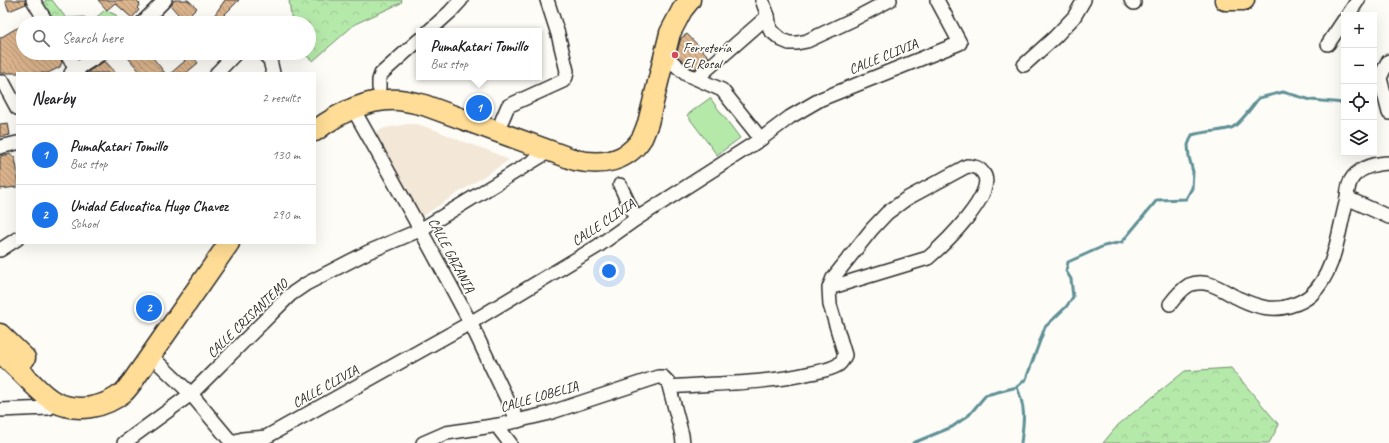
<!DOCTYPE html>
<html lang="en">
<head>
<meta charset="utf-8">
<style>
  :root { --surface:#fff; --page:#f6f6f6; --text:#202124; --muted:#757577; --line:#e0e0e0; --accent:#1a73e8 }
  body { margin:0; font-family:Caveat,sans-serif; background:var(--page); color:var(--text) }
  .controls { position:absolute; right:12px; top:12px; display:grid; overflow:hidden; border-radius:0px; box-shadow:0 4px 16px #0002 }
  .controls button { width:36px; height:36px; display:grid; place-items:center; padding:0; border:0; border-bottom:1px solid var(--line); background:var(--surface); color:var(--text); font:20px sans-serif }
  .you { position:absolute; left:609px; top:271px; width:14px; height:14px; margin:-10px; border:3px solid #fff; border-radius:50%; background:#1a73e8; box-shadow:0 0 0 6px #1a73e833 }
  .badge { display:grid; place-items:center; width:26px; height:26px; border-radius:50%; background:var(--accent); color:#fff; font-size:13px; font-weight:700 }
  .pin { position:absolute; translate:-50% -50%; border:2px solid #fff; box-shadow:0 1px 4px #0006 }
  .popup { position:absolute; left:416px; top:28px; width:126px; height:52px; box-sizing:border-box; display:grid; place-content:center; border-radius:0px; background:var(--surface); filter:drop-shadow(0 1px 3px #0005); font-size:13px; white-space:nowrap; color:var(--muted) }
  .popup b { font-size:15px; color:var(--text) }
  .popup::after { content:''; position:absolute; left:50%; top:100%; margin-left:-8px; border:8px solid transparent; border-top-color:var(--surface) }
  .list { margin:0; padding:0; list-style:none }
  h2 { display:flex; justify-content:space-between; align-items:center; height:52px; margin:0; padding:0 16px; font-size:17px }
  h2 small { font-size:13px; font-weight:400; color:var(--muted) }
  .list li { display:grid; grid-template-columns:26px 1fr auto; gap:12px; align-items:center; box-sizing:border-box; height:60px; padding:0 16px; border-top:1px solid var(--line) }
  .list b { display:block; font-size:15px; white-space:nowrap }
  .list p { margin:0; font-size:13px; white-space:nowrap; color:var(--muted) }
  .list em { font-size:13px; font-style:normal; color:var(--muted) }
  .icon { flex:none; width:22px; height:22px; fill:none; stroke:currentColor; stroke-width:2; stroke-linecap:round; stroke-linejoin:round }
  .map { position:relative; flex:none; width:1389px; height:443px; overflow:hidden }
  .search { position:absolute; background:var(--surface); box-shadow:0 4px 16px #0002; left:16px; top:16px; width:300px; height:44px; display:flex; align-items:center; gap:10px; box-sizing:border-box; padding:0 14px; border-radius:22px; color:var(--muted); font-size:15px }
  .panel { position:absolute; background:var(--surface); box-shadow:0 4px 16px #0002; left:16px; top:72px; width:300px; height:172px; border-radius:0px }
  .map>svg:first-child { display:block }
</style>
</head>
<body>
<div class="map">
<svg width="1389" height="443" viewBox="0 0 1389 443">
  <defs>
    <pattern id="forest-crowns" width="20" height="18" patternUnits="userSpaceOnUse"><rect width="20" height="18" fill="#b5e9aa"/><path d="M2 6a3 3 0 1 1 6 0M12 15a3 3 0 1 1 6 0" fill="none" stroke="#9cc892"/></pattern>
    <pattern id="building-back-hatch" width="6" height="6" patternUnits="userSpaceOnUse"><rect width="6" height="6" fill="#dcb58d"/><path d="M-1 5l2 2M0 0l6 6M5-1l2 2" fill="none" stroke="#b39373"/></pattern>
  </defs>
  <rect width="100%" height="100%" fill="#fdfcf7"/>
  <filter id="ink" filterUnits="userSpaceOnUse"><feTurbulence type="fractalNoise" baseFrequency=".025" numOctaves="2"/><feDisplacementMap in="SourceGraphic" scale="8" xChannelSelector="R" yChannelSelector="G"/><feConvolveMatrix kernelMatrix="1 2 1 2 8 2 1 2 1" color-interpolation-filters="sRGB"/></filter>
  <g filter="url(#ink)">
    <path fill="#f3e7d7" d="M408,124H417L438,131L461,141L490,151L509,160L421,217L375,132L385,128Z"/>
    <g fill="url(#forest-crowns)" stroke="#708a6a">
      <path d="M46,0H52L66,18L84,17L92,21L105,10L116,15L120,23H52L41,6Z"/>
      <path d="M289,0H402L401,3L355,24L313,61L303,53H309V23H292Z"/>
      <path d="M1231,368L1279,425L1269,443H1103L1118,425L1185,371Z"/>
    </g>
    <path fill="#b5e9aa" stroke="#708a6a" d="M710,98L740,138L717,155L687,115Z"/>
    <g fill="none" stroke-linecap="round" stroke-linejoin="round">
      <g stroke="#5f9095" stroke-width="3">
        <path d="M1374,96L1377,97L1382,96"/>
        <path d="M1017,387C1026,410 1024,419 1021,443"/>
        <path d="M913,443L952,427L969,415L986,395L1017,387L1026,379L1045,327L1066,307L1073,297L1071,279L1066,271L1068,262L1104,246L1122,242L1157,200L1186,199L1192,188L1193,172L1189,157L1188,145L1192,135C1205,131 1218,132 1231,128C1239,126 1253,105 1259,98L1283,92L1311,100L1344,103"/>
      </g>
    </g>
    <g fill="url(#building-back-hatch)" stroke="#2b2b2b">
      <path d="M5,0H25L26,4L9,11Z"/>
      <path d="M98,0H136L140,4L137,8L139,10L132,18L115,3L107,10Z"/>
      <path d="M174,0H188L197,8L184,21L171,6Z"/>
      <path d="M225,0H239L222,17L227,23H209Z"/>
      <path d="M23,26V53H58L62,62L60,67L48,73H0V38L15,29Z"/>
      <path d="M687,34L709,57L695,69L690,67L676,55L681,38Z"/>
      <path d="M124,53H149L165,73H141Z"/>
      <path d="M178,53H190L198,63L186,73H171L185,61Z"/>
      <path d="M105,61L116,73H86Z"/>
      <path d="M8,123L10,135L0,137V124Z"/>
      <path d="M10,154L15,158L17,169V187L0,189V156Z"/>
    </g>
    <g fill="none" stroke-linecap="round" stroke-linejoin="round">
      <defs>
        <g id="minor">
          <path d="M33,0L47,23"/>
          <path d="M762,0L768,16L770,30L782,40L789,43H797L807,41L854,19L890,0"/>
          <path d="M1131,0L1134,3"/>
          <path d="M1348,15L1358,0"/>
          <path d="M142,23L165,0"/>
          <path d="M429,31L450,12L461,0"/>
          <path d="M1328,44L1344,20"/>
          <path d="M66,53L78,73"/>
          <path d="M263,53L270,60L273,73"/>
          <path d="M663,59L671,61L686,74L722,90L761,139"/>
          <path d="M1389,61L1387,63L1380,78L1389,113"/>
          <path d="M1024,65L1055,37L1074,17L1084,0"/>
          <path d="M71,73L102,53"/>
          <path d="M217,73L236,53"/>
          <path d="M697,78L768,16"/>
          <path d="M0,82H3L17,108"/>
          <path d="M379,88V80L381,74L419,40"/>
          <path d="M359,107L356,114C395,183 433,252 470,322C486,355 501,388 518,421"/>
          <path d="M502,120L508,106L563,81L566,77L567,71L558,34L547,0"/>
          <path d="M0,147L17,143"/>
          <path d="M620,185L636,219"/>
          <path d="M1347,198L1389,217"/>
          <path d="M0,250L17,239"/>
          <path d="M1170,304C1176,296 1181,290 1189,285C1208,277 1224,292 1240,299C1257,307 1274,312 1292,305C1299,303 1305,300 1311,295C1335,273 1338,233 1346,203C1348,194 1347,184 1353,177C1361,167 1377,163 1389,163"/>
          <path d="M150,355L191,394L232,443"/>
          <path d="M670,387C717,383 765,384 811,373C820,371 830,370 838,365C842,362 843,360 845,355L830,305L829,288L833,278L872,229L887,213L906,199L967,166C974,166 979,167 983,173C999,192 942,246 928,258L829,288"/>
          <path d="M0,410L49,408L55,402"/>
          <path d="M499,425L500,430L510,443"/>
          <path d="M124,443L191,394L290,295L306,284L368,252L420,230L543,155L549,150"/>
          <path d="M232,443C243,436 254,439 266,437L470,323L598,246L636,219L761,139L790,117L821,99L960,43L937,0"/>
          <path d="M423,443L446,433L499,425L546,414L658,377H663L668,382L682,435L683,443"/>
        </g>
        <g id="primary">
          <path d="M1225,0H1244"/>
          <path d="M315,131C339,113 368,98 399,100C407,101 416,103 424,105L575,160C601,166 627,162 642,138C644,134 646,128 648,123L670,33L682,10L690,0"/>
          <path d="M0,334L25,358"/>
          <path d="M0,352C10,362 21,372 31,382C38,389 45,397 55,402C77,413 105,408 124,392C129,387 133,381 137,375L229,243"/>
        </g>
      </defs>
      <use href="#minor" stroke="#2b2b2b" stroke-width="16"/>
      <use href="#primary" stroke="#2b2b2b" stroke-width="23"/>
      <use href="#minor" stroke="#fdfcf7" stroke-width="13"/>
      <use href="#primary" stroke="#ffdd96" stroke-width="20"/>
    </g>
  </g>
  <circle fill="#d1495b" stroke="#fdfcf7" stroke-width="1.5" cx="675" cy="55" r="4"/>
  <g text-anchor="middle" stroke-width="3.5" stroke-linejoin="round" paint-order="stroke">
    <g font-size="14" fill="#2b2b2b" stroke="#fdfcf7" text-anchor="start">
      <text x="683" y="52">Ferretería<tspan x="683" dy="16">El Rosal</tspan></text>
    </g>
    <g font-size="14" fill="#2b2b2b" stroke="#fdfcf7">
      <text transform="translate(883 56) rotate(-22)" y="5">CALLE CLIVIA</text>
      <text transform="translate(603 222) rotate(-34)" y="5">CALLE CLIVIA</text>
      <text transform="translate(452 255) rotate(62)" y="5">CALLE GAZANIA</text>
      <text transform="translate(247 318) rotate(-44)" y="5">CALLE CRISANTEMO</text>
      <text transform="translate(325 386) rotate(-29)" y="5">CALLE CLIVIA</text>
      <text transform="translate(539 396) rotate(-16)" y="5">CALLE LOBELIA</text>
    </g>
  </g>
</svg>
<div class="controls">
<button>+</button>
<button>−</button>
<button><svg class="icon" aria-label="locate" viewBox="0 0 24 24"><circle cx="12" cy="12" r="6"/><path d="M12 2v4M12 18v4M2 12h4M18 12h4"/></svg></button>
<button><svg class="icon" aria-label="layers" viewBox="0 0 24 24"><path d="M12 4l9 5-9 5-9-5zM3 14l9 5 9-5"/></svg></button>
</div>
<div class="you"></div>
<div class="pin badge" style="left:479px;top:108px">1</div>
<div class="popup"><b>PumaKatari Tomillo</b>Bus stop</div>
<div class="pin badge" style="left:149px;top:308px">2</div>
<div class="search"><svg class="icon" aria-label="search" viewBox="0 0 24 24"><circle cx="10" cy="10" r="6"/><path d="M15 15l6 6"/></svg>Search here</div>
<section class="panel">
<h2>Nearby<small>2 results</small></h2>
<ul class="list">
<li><span class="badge">1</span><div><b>PumaKatari Tomillo</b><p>Bus stop</p></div><em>130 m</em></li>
<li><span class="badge">2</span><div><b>Unidad Educatica Hugo Chavez</b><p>School</p></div><em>290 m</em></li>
</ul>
</section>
</div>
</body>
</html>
